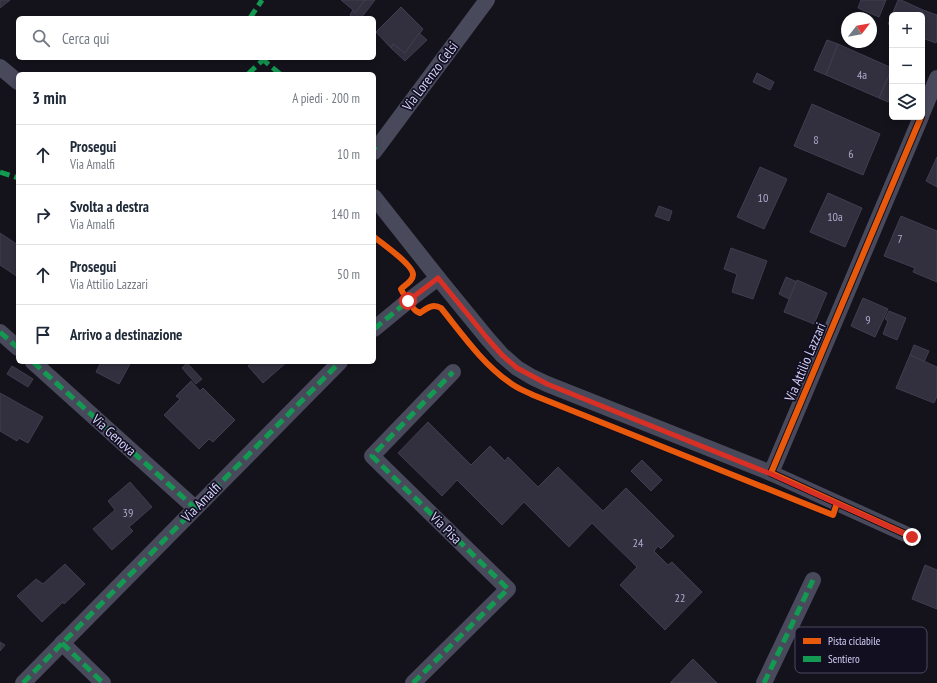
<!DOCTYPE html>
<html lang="it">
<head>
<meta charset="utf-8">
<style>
  :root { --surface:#fff; --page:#f6f6f7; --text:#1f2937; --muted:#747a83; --line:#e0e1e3 }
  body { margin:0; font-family:"PT Sans Narrow",sans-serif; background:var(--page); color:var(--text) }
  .controls { position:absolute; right:12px; top:12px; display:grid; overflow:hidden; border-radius:6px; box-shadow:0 2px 6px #0003 }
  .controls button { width:36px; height:36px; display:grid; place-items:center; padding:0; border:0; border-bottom:1px solid var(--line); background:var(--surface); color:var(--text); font:20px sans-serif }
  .compass { position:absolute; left:841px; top:12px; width:36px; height:36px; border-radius:50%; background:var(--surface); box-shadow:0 2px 6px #0003; rotate:59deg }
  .stop { position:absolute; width:12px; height:12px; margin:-9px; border:3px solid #d93025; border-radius:50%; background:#fff }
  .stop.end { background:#d93025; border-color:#fff; box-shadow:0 1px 4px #0008 }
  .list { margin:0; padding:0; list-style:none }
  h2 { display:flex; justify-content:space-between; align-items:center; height:52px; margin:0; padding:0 16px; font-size:17px }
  h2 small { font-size:13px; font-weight:400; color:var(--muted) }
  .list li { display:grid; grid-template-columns:26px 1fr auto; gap:12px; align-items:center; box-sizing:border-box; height:60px; padding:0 16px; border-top:1px solid var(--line) }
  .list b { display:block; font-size:15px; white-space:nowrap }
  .list p { margin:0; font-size:13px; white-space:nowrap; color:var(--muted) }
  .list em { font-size:13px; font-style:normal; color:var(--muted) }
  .icon { flex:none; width:22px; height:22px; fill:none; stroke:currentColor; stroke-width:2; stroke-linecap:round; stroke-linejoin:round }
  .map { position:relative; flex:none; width:937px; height:683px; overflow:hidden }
  .search { position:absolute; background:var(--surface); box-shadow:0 2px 6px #0003; left:16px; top:16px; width:360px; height:44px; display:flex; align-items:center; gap:10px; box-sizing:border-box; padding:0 14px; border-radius:6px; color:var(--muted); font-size:15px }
  .panel { position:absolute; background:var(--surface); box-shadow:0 2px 6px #0003; left:16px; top:72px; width:360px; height:292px; border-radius:6px }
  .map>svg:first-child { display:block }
</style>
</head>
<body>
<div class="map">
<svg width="937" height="683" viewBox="0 0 937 683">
  <rect width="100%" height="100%" fill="#14131c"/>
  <g fill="#32303e" stroke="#413d4f">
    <path d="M0,0H10L0,8Z"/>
    <path d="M341,0H365L355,13L353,10Z"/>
    <path d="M365,0H375L361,18H354L350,15L353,10L355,13Z"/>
    <path d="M861,0H886L879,17L858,8Z"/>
    <path d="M898,0H901L923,10L921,15H892Z"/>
    <path d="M401,7L423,29L405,53L393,44L391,48L376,32Z"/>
    <path d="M923,10L937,15V40L936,43L922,38V15H921Z"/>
    <path d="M892,15V25L888,24Z"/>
    <path d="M419,33L427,40L405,61L391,48L393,44L405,53Z"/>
    <path d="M827,40L838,44L826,75L814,70Z"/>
    <path d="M838,44L892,68L879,98L826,75Z"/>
    <path d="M892,69V92L888,102L879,98Z"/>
    <path d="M757,73L774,82L770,90L753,82Z"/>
    <path d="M812,104L880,134L863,175L794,146Z"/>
    <path d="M937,157V187L926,181Z"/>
    <path d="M760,167L787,179L764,229L737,217Z"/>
    <path d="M828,193L862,208L845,247L810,232Z"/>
    <path d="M659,206L672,211L669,221L655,216Z"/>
    <path d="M901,216L937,231V282L913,272L915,268L884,256Z"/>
    <path d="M0,233L18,245V277L0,265Z"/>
    <path d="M731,248L767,261L753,299L732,292L737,274L724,269Z"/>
    <path d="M786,277L797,282L789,299L779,294Z"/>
    <path d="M797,280L827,293L814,324L784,312Z"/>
    <path d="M863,298L888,309L875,337L851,326Z"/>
    <path d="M889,311L906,318L897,340L883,334L888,321L885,319Z"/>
    <path d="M914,345L929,351L924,362L910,355Z"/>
    <path d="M910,355L937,367V396L934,403L896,388Z"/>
    <path d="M101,362H131L119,384L96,372Z"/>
    <path d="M252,362H287L263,383L248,366Z"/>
    <path d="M187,363L202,379L196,384L182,368Z"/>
    <path d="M12,366L33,379L28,387L7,374Z"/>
    <path d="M191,381L200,391L203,388L235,420L213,442L209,439L199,449L164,415L180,399L176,396Z"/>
    <path d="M0,393L43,417L28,443L19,438L17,441L0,431Z"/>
    <path d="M428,422L471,465L490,446L505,461L508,457L538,487L558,467L603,511L626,488L674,536L661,549L658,546L654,551L668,565L672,562L702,592L665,630L620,585L637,567L592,523L569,547L524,502L502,525L457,480L442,496L398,453Z"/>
    <path d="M642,460L662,480L651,491L631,471Z"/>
    <path d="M130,482L152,507L129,527L133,531L112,550L93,529L115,510L108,501Z"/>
    <path d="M65,564L85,584L64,604L63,602L42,622L17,596L36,579L43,584Z"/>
    <path d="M925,565L937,570V609L912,599Z"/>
    <path d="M0,642L5,645L0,651Z"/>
    <path d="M693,659L717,683H670Z"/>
  </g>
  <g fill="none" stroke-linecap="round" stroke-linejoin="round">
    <g stroke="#49495c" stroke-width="16">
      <path d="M0,67L18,82"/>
      <path d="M922,114L937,78"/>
      <path d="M374,152L487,0"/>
      <path d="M374,197L438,278"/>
      <path d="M374,329L408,301L438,278L487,338L502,355L517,368L532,377L547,384L771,473"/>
      <path d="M0,332L18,348"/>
      <path d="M33,362L195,508"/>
      <path d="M912,537L771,473L921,117"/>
      <path d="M62,643L103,683"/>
      <path d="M23,683L340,362"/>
      <path d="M413,683L508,589L372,456L453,372"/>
      <path d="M764,683L813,580"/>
    </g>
    <g stroke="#139951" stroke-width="5" stroke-dasharray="10 5" stroke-linecap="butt">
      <path d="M250,18L262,0"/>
      <path d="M261,58L280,74"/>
      <path d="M248,74L263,60"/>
      <path d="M374,148L376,150"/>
      <path d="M0,172L18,178"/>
      <path d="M374,329L408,301"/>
      <path d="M0,332L18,348"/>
      <path d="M33,362L195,508"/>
      <path d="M62,643L103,683"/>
      <path d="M23,683L340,362"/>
      <path d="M413,683L508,589L372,456L453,372"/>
      <path d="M764,683L813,580"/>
    </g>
    <defs>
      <g id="cycleway">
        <path d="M374,237C382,243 414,266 413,275C413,281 405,285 401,289L403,293"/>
        <path d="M414,309L416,311L420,313C427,308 433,303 441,308C462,334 482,363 509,382C516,388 525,391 533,395L833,515L837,503"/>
        <path d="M912,537L771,473L921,117"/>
      </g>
    </defs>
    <use href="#cycleway" stroke="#110f20" stroke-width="8"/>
    <use href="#cycleway" stroke="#e8590c" stroke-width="6"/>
  </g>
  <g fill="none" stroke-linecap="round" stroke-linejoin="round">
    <path stroke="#d93025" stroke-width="5" d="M408,301L438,278L487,338L502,355L517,368L547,384L771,474L912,537"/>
  </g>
  <g text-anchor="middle" stroke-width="3.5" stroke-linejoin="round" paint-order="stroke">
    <g font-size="12" fill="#ada9cc">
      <text x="862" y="79">4a</text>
      <text x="816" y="144">8</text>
      <text x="851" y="158">6</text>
      <text x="763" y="202">10</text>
      <text x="835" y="221">10a</text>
      <text x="900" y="243">7</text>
      <text x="868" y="324">9</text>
      <text x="128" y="517">39</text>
      <text x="638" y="547">24</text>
      <text x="680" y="602">22</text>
    </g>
    <g font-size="14" fill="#d6d1fb" stroke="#110f20">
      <text transform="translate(430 76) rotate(-53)" y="5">Via Lorenzo Celsi</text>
      <text transform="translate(805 362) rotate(-67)" y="5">Via Attilio Lazzari</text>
      <text transform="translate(114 435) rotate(42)" y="5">Via Genova</text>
      <text transform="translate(201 502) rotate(-45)" y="5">Via Amalfi</text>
      <text transform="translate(446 528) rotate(45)" y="5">Via Pisa</text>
    </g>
  </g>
  <rect x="795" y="627" width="132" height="46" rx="6" fill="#110f20" stroke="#4c4962" stroke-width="1"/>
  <rect x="803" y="638" width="18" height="6" fill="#e8590c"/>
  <rect x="803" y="656" width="18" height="6" fill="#139951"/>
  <g font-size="11" fill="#d6d1fb">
    <text x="828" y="645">Pista ciclabile</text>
    <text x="828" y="663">Sentiero</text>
  </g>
</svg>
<div class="controls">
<button>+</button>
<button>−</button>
<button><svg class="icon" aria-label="layers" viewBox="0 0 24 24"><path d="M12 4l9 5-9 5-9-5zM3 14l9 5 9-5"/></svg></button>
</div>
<svg class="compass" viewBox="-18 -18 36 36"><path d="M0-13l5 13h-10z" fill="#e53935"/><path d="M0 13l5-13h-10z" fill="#747a83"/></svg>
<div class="stop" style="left:408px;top:301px"></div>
<div class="stop end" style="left:912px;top:537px"></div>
<div class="search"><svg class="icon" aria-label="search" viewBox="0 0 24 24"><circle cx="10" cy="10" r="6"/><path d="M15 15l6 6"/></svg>Cerca qui</div>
<section class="panel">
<h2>3 min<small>A piedi · 200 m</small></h2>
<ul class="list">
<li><svg class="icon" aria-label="ahead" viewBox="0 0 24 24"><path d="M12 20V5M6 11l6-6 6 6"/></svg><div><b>Prosegui</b><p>Via Amalfi</p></div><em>10 m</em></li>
<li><svg class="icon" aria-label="right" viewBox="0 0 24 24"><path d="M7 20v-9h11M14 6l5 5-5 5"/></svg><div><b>Svolta a destra</b><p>Via Amalfi</p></div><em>140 m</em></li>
<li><svg class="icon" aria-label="ahead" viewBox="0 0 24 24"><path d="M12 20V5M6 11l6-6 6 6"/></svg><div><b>Prosegui</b><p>Via Attilio Lazzari</p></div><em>50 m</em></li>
<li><svg class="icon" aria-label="arrive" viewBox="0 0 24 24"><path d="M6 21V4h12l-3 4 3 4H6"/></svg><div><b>Arrivo a destinazione</b></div></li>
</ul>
</section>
</div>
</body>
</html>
